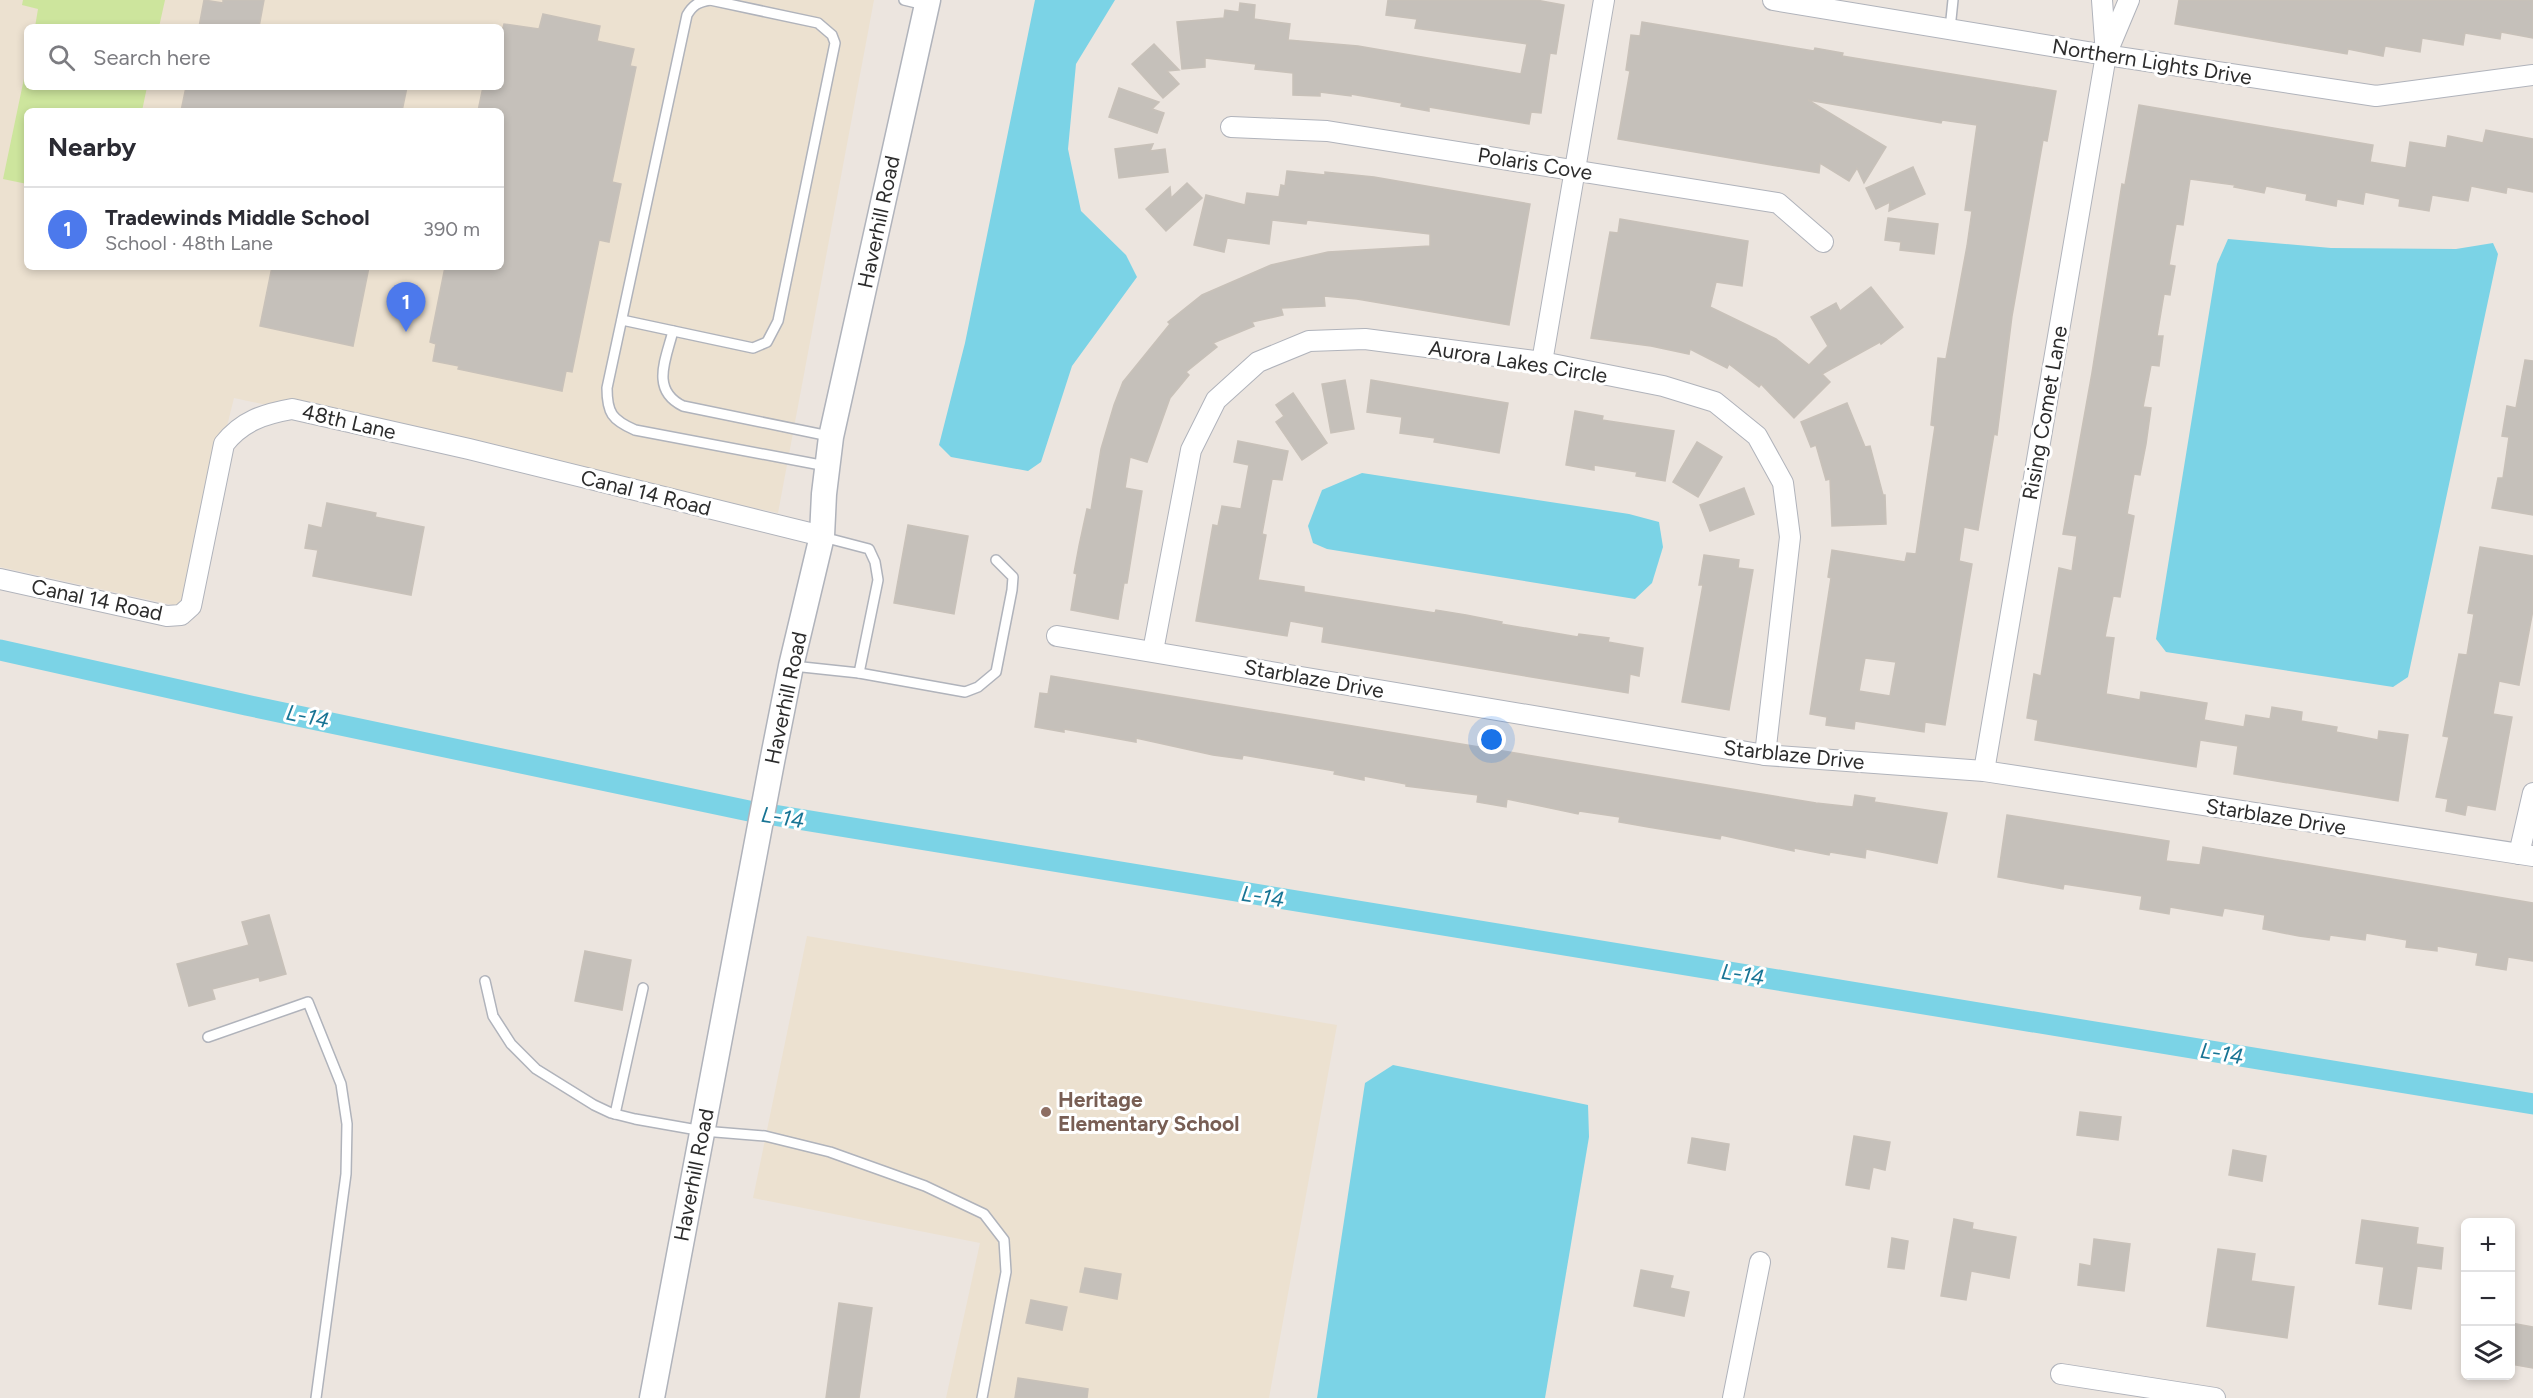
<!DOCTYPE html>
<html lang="en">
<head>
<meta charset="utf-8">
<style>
  :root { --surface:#fff; --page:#f7f7f7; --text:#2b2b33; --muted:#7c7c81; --line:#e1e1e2; --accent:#4c79ec }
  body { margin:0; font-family:Figtree,sans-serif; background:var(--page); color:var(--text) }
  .controls { position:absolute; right:18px; bottom:18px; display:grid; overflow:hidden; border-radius:9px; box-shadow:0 3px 9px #0003 }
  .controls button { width:54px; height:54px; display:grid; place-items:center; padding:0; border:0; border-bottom:2px solid var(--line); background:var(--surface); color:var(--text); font:30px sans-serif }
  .you { position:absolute; left:1492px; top:740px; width:21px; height:21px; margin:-15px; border:4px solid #fff; border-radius:50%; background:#1a73e8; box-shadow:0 0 0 9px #1a73e833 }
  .badge { display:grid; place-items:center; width:39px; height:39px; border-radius:50%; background:var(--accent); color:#fff; font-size:20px; font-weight:700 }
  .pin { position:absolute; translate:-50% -50px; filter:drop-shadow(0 2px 3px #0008) }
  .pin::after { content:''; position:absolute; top:32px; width:21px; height:18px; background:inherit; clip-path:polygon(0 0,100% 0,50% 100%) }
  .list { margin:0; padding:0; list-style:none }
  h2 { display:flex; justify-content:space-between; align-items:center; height:78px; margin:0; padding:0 24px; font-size:26px }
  h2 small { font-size:20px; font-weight:400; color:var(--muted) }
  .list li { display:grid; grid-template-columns:39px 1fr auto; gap:18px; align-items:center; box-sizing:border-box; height:84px; padding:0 24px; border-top:2px solid var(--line) }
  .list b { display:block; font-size:22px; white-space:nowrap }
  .list p { margin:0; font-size:20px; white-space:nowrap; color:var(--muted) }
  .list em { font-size:20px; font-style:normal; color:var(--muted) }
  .icon { flex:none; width:33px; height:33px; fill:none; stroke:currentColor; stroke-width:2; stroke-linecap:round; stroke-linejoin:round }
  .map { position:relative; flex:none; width:2533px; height:1398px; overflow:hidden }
  .search { position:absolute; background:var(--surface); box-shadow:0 3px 9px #0003; left:24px; top:24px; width:480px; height:66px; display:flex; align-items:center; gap:15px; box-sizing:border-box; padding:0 21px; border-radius:9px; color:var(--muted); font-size:22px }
  .panel { position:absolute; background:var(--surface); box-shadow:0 3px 9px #0003; left:24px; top:108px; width:480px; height:162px; border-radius:9px }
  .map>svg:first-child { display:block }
</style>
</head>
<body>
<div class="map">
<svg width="2533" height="1398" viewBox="0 0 2533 1398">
  <rect width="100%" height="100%" fill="#ece5df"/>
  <g fill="#ece1d0" fill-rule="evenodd">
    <path d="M0,0H874L778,513L234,398L182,607L0,567ZM27,27H501V87H27ZM27,111H501V267H27Z"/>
    <path d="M807,936L1337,1025L1269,1398H946L980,1243L753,1198Z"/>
  </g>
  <g fill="#cde59d">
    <path d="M23,0H165L159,27H35L38,9L22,5Z"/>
    <path d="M27,64V87H147L142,111H27V184L3,179Z"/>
  </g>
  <g fill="#7bd3e6">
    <path d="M1035,0H1115L1076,64L1068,149L1081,211L1126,255L1137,277L1072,366L1041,462L1028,471L951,457L939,445L965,343Z"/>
    <path d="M2228,239L2331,248L2456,249L2493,243L2498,254L2408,677L2393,687L2166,652L2156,639L2217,264Z"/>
    <path d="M1362,473L1629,514L1659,522L1663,547L1652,583L1635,599L1327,549L1313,543L1308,526L1322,490Z"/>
    <path d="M1393,1065L1588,1105L1589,1137L1545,1398H1317L1365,1083Z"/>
  </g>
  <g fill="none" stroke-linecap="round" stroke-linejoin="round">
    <path stroke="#7bd3e6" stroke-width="21" d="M0,650L246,705L749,811L2533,1104"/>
  </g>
  <g fill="#c5c0ba" stroke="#c8c1b9" stroke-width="1.5" fill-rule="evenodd">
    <path d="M204,0L223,3V0H264L259,27H199Z"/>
    <path d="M1388,0H1536L1564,5L1556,54L1550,53L1541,113L1531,112L1529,124L1429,107V111L1401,106L1402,103L1351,94V96L1320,92V96L1293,95V73L1255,69L1256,64L1205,58V67L1182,69L1177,22L1224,18L1225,10L1239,12L1240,3L1255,5L1254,19L1290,24L1288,40L1358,46L1521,74L1527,44L1415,28L1417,19L1386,15Z"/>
    <path d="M2179,0H2533V38L2501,32L2500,39L2465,33L2463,45L2422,38L2420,52L2385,46L2383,56L2348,49L2347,54L2175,24Z"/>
    <path d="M543,14L600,26L597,41L634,49L630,66L636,67L612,182L621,184L609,242L599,240L572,372L566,371L562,391L458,369L459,366L433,361L436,344L430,342L445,267H501V111H478L483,87H501V35L504,24L539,29Z"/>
    <path d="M1642,22L1814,51L1815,48L1843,53L1842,56L2056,91L2047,141L2043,140L2012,316L1997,435L1994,434L1978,530L1964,527L1959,561L1972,564L1945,725L1925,722L1924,732L1855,721L1854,729L1826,725L1827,717L1810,714L1831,578L1828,577L1832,550L1905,562L1907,553L1916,554L1935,426L1931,425L1938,358L1946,359L1967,246L1972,211L1965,210L1977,125L1942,120L1941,123L1808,100L1886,147L1864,183L1857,168L1849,181L1820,163L1819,173L1618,139L1630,71L1626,70L1631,35L1640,36ZM1865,658L1896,662L1890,696L1859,691Z"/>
    <path d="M1154,44L1179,70L1167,71L1179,84L1163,98L1132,64Z"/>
    <path d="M186,87H407L402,111H181Z"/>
    <path d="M1119,88L1159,102L1152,109L1164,113L1157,133L1109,117Z"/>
    <path d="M2139,105L2373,145L2370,162L2406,168L2410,142L2446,148L2448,136L2483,143L2486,130L2533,139V192L2507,187L2506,193L2471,186L2468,201L2432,195L2429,211L2399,206L2400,199L2365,192L2363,204L2337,199L2336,206L2306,200L2307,194L2266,186L2264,193L2234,187L2235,185L2190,179L2183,225L2176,224L2169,265L2175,266L2170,295L2164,294L2157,336H2163L2159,366L2151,365L2143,407L2151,408L2146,444L2140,475L2134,474L2127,514L2134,516L2120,597L2113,596L2105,637L2114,638L2106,694L2140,700L2141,692L2207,703L2204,720L2244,727L2246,715L2270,719L2272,707L2302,712L2301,721L2337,727L2336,732L2378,740L2379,731L2408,735L2398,801L2234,774L2238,746L2200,740L2196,767L2035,740L2038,720L2027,718L2034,674L2041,676L2059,568L2072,571L2077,536L2063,534L2092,373L2122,184L2125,185Z"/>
    <path d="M1153,144L1150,151L1165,149L1168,172L1119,178L1115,149Z"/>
    <path d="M1913,167L1925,194L1889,211L1890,202L1876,209L1866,188Z"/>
    <path d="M1287,171L1325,175V172L1374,177L1530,204L1509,325L1357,299L1324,296L1325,306L1281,308L1283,315L1252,322L1254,326L1213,343L1217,347L1186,372L1189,375L1170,398L1147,462L1130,457L1125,488L1142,491L1127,583H1124L1118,619L1071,610L1077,574L1074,573L1079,546L1087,509L1091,510L1101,449L1114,405L1123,382L1170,324L1168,322L1202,295L1271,265L1328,252L1430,246V234L1307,220L1306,224L1272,220L1269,244L1227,238L1224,252L1194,245L1206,195L1245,205L1247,193L1279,197L1281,185L1285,186Z"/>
    <path d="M1187,183L1202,198L1166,231L1146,209L1170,187L1171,198Z"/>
    <path d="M1888,218L1938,224L1934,254L1900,250L1901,242L1885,240Z"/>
    <path d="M1620,219L1748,241L1742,286L1716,282L1710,307L1776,339L1809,365L1828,346L1811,317L1836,303L1840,311L1871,287L1903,327L1881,344L1880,342L1822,374L1830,382L1794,418L1761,384L1759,387L1729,364L1727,368L1690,349L1689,354L1651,346L1591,338L1610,232L1618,233Z"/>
    <path d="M272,267H369L353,346L260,326Z"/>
    <path d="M2525,360L2533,361V515L2492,508L2498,478H2503L2509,437L2502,436L2507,406L2516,408Z"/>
    <path d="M1345,380L1354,429L1331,433L1322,384Z"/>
    <path d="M1371,380L1508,403L1499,453L1434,442L1435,438L1400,433L1402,417L1367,412Z"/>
    <path d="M1293,393L1327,443L1302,460L1276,422L1284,416L1276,405Z"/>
    <path d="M1847,403L1865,447L1870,446L1883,495H1885L1886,524L1832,526L1830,479L1826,480L1816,445L1811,447L1801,422Z"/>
    <path d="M1575,411L1603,416L1602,420L1674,431L1665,481L1636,476L1637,472L1594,465V470L1566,465Z"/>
    <path d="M1238,441L1288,451L1282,480L1272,479L1262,534L1266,535L1258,580L1304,587V592L1435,613L1436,610L1466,615L1502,622L1501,624L1578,637L1579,634L1609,638L1608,642L1643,648L1639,676L1630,674L1628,693L1322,642L1324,627L1290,621L1287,636L1196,621L1213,525L1218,526L1222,506L1241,509L1249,465L1234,462Z"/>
    <path d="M1697,442L1722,457L1698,497L1673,482Z"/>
    <path d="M1744,488L1754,514L1710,531L1700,505Z"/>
    <path d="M327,503L376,513L375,517L424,527L411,595L313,576L318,550L305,548L309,525L322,528Z"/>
    <path d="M908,525L968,536L954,614L894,603Z"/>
    <path d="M2480,547L2533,556V610L2519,685L2499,681L2493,714L2512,717L2495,810L2467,805L2465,815L2446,811L2448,799L2436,797L2449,737L2443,736L2459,654L2467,655L2474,614L2468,613Z"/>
    <path d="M1704,555L1739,560L1738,568L1753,570L1729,710L1682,702L1703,585H1699Z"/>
    <path d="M1051,676L1816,803L1853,807L1855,795L1875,798L1874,802L1947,813L1937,863L1866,849L1865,858L1830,852L1829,855L1794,848V851L1721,835L1720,839L1648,827L1619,822L1620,817L1579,811L1578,814L1507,799L1506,807L1477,802L1478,795L1406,786V784L1364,776V780L1334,774L1335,771L1243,755L1242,759L1213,755L1136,738V742L1064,729V732L1035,727L1040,693L1048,694Z"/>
    <path d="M2007,815L2169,841L2166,861L2200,865L2203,847L2533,903V961L2508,957L2506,970L2476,965L2478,953L2437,946V951L2406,947L2407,940L2366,933L2365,940L2330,935L2329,940L2299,936L2263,929L2265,915L2224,908L2222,916L2170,907L2169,914L2140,909L2142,896L2064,884L2063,889L1998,877Z"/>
    <path d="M269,915L286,974L260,981L259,977L212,989L215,999L189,1006L177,964L249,945L242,922Z"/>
    <path d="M585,951L631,960L622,1010L575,1001Z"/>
    <path d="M2080,1112L2121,1117L2118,1140L2077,1135Z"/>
    <path d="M1854,1136L1890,1142L1885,1170L1873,1167L1869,1189L1846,1185Z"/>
    <path d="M1692,1138L1729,1144L1725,1170L1688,1163Z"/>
    <path d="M2233,1150L2266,1156L2262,1181L2229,1175Z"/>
    <path d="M1954,1219L1973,1223L1972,1229L2016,1237L2009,1278L1971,1271L1966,1300L1941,1296Z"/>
    <path d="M2362,1220L2418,1228L2416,1244L2443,1248L2441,1269L2417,1266L2411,1309L2379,1304L2384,1267L2356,1263Z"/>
    <path d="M1892,1238L1908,1241L1904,1269L1888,1267Z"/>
    <path d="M2094,1239L2130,1244L2124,1291L2078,1285L2080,1264L2091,1266Z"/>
    <path d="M2218,1249L2255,1254L2251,1281L2294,1287L2287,1338L2207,1326Z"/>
    <path d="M1085,1268L1121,1274L1117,1299L1080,1292Z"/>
    <path d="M1641,1270L1673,1276L1670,1288L1689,1292L1684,1316L1634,1306Z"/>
    <path d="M1031,1300L1067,1307L1062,1330L1026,1323Z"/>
    <path d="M839,1303L872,1308L859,1398H826Z"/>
    <path d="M2511,1323L2533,1327V1368L2511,1364Z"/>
    <path d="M1018,1378L1088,1389L1087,1398H1015Z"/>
  </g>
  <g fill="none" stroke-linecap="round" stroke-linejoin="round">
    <defs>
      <g id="service">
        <path d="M710,0C698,2 693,5 687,15L607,388C607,413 612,420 635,430L826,466"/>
        <path d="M904,0L925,5"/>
        <path d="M1950,29L1953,0"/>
        <path d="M622,320L753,348L767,342L778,321L835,43L832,35L818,23L710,0"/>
        <path d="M673,331C666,359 650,390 683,406L829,436"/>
        <path d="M823,537L869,549L875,562L878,580L859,673"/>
        <path d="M793,666L859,673L965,692L978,687L996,672L1012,590L1013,577L996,560"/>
        <path d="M485,981L493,1016L511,1044L536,1069L594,1105L611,1113L635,1119L703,1131L765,1136L830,1152L925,1186L984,1214L1004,1240L1006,1272L982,1398"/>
        <path d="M208,1037L308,1002L341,1084L347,1124L346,1174L316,1398"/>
        <path d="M615,1114L643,988"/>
      </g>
      <g id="minor">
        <path d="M1773,0L2106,55L2376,96L2533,75"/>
        <path d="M2108,50L2129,0"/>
        <path d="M1231,127L1327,131L1778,203L1823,242"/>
        <path d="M1542,362L1604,0"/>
        <path d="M0,579L167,616L181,615L191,606L224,444C242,421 264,414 292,409L469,449L822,536"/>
        <path d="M1057,636L1765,755L1984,771L2533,856"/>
        <path d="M1153,651L1191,450L1216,400L1258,362L1309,341L1365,339L1542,362L1663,386L1715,402L1757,436L1783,483L1790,537L1765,755"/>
        <path d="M1984,771L2106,55L2102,0"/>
        <path d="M2519,854L2533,793"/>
        <path d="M2061,1374L2215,1398"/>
        <path d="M1733,1398L1760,1262"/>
      </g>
      <path id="tertiary" d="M652,1398L772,762L791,666L822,536L824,494L831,437L928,0"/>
    </defs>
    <use href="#service" stroke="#b0b3bb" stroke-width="12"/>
    <use href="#minor" stroke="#b0b3bb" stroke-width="22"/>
    <use href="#tertiary" stroke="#b0b3bb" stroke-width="27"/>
    <use href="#service" stroke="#fff" stroke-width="9"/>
    <use href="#minor" stroke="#fff" stroke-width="20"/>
    <use href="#tertiary" stroke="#fff" stroke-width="24"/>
  </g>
  <circle fill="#8d6e63" stroke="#fff" stroke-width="2" cx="1046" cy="1112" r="6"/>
  <g text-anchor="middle" stroke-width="6" stroke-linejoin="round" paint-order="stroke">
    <g font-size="21" fill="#2c2c2c" stroke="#fff">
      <text transform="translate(2152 62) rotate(9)" y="7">Northern Lights Drive</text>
      <text transform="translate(1535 164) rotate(9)" y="7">Polaris Cove</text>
      <text transform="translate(879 222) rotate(-78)" y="7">Haverhill Road</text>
      <text transform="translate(1518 362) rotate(9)" y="7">Aurora Lakes Circle</text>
      <text transform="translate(2045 413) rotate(-80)" y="7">Rising Comet Lane</text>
      <text transform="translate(349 422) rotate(13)" y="7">48th Lane</text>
      <text transform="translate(646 493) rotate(14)" y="7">Canal 14 Road</text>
      <text transform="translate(97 600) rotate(12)" y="7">Canal 14 Road</text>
      <text transform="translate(1314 679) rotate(10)" y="7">Starblaze Drive</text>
      <text transform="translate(786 698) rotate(-78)" y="7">Haverhill Road</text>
      <text transform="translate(1794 755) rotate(6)" y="7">Starblaze Drive</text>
      <text transform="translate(2276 817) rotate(9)" y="7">Starblaze Drive</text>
      <text transform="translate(694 1175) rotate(-79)" y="7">Haverhill Road</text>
    </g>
    <g font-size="21" font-weight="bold" fill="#785e54" stroke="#fff" text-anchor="start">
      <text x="1058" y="1107">Heritage<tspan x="1058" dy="24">Elementary School</tspan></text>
    </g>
    <g font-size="22" font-style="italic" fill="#187494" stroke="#fff">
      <text transform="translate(308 716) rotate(12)" y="8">L-14</text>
      <text transform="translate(783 817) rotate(9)" y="8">L-14</text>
      <text transform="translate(1263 896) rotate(9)" y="8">L-14</text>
      <text transform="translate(1743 974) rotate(9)" y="8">L-14</text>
      <text transform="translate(2222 1053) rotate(9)" y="8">L-14</text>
    </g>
  </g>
</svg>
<div class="controls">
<button>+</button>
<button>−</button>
<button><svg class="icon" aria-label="layers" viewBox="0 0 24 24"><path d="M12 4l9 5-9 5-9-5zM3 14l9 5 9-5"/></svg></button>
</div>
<div class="you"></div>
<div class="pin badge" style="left:406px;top:332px">1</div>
<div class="search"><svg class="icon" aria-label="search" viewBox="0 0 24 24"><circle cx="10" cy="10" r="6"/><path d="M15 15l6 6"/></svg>Search here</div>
<section class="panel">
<h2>Nearby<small></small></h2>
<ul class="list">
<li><span class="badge">1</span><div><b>Tradewinds Middle School</b><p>School · 48th Lane</p></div><em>390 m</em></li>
</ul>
</section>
</div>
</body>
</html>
